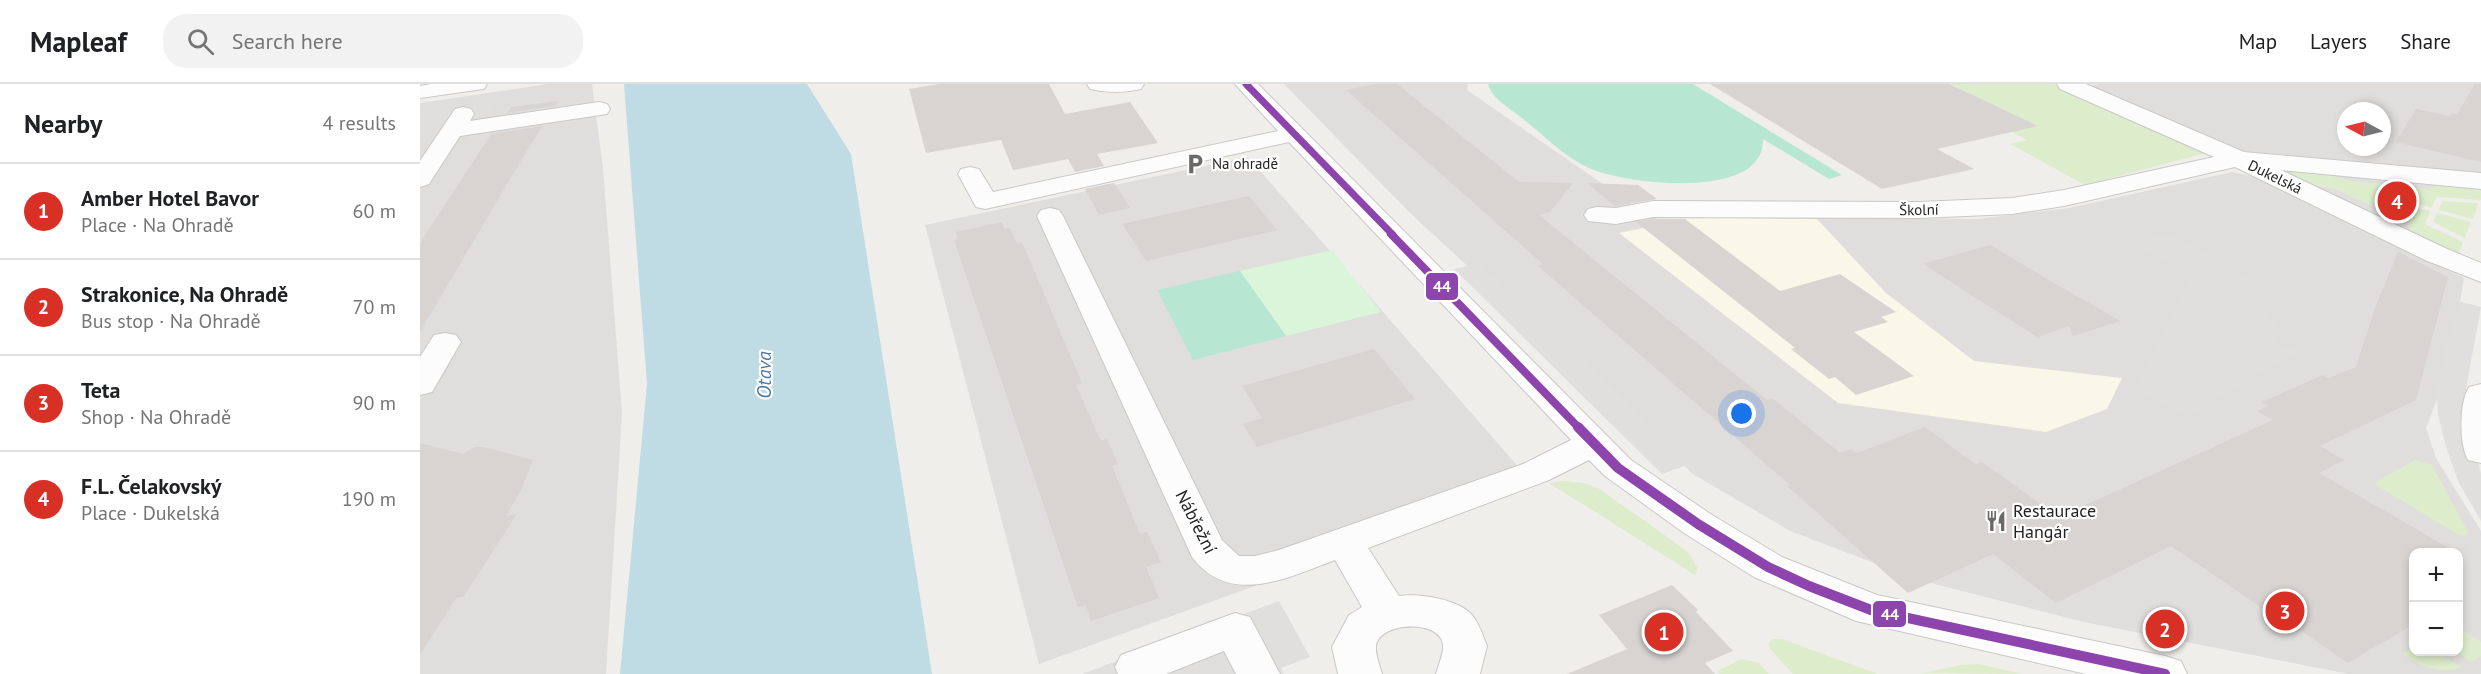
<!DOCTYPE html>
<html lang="en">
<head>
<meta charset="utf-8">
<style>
  :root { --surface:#fff; --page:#f2f2f2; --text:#202124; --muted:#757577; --line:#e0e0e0; --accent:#d93025 }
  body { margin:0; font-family:"PT Sans",sans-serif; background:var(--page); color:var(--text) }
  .controls { position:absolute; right:18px; bottom:18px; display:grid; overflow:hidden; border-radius:12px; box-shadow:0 3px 9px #0003 }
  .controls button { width:54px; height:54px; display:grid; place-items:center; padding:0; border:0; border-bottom:2px solid var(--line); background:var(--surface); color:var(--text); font:30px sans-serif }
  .compass { position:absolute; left:1917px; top:18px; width:54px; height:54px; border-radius:50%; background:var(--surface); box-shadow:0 3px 9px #0003; rotate:277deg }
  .you { position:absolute; left:1322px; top:330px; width:21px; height:21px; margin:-15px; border:4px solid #fff; border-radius:50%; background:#1a73e8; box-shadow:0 0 0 9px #1a73e833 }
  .badge { display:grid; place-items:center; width:39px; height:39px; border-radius:50%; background:var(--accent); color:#fff; font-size:20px; font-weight:700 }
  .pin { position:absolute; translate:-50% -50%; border:3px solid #fff; box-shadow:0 2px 6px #0006 }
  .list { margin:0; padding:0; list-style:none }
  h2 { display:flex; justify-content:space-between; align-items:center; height:78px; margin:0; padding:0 24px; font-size:26px }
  h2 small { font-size:20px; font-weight:400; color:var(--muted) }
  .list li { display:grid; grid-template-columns:39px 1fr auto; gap:18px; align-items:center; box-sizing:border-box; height:96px; padding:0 24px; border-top:2px solid var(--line) }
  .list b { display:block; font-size:22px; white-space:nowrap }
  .list p { margin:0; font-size:20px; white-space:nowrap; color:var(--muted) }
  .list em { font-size:20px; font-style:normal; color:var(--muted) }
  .icon { flex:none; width:33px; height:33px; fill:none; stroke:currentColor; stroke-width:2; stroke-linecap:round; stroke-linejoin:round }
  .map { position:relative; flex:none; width:2061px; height:590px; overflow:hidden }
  header { display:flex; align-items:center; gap:36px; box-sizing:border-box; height:84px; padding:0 30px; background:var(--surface); border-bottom:2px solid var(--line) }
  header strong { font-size:28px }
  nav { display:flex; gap:33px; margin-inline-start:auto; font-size:21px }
  .search { width:420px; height:54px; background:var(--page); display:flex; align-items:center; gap:15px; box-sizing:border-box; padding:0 21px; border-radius:24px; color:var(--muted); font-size:22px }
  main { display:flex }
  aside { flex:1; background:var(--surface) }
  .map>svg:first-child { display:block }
</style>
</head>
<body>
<header>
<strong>Mapleaf</strong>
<div class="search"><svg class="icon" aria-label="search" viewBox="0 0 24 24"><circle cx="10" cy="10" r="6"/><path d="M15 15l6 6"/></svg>Search here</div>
<nav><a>Map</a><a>Layers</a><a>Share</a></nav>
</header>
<main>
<aside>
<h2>Nearby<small>4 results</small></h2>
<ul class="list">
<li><span class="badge">1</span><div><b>Amber Hotel Bavor</b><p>Place · Na Ohradě</p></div><em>60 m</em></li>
<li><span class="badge">2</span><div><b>Strakonice, Na Ohradě</b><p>Bus stop · Na Ohradě</p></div><em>70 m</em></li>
<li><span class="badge">3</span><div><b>Teta</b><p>Shop · Na Ohradě</p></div><em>90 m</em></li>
<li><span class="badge">4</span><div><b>F.L. Čelakovský</b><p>Place · Dukelská</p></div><em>190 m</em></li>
</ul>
</aside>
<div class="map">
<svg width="2061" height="590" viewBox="0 0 2061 590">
  <rect width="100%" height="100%" fill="#f0eeeb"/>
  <g fill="#dfdedc" fill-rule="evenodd">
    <path d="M128,0H172L183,84L202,329L186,590H0V19Z"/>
    <path d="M864,0H1048L1047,6L1229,132L1557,135L1649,124L1812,88L1840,94L2044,194L2028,287L2006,344L2016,374L2061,447V590H1929L1664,538L1499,496L1370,447L1273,390L990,129ZM1994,468H2038V568H1994Z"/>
    <path d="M1679,0H2061V89L1812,66L1670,2ZM1926,27H1962V63H1926Z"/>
    <path d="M828,73L1114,401L619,580L505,141Z"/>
  </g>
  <path fill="#f8f7e8" d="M1238,133L1397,135L1466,209L1554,277L1702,294L1687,325L1626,348L1418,319L1199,149L1223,144Z"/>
  <g fill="#ddeccb">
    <path d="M1529,0H1640L1790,68L1665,101L1590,60L1607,56L1592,48L1617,42Z"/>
    <path d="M1860,84L1890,85L1929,97L2009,105L2019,98L2061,104V116L2017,113L2011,124L1979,112L1963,113C1969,125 1996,123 2010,127L2005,140L2043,158L2038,171L1992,150L1989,139L1916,105L1864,93Z"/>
    <path d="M2022,117L2056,119L2058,120L2053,135L2019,126Z"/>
    <path d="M2017,129L2051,138L2045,154L2013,138Z"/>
    <path d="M1995,376L2012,381L2048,448L2046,452L2037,450L1956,401V398Z"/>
    <path d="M1145,397L1164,399L1178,404L1267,467L1278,485L1275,491L1129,399Z"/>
    <path d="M2039,544L2061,558V572L2052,578L2036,568H2038Z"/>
    <path d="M1352,555H1362L1458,590H1373L1350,565L1348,561Z"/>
    <path d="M1993,563L1994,568H2017L2042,584C2019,590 2002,583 1982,570Z"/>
    <path d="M1322,575L1339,579L1349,590H1300L1297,587Z"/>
    <path d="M1559,580L1602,590L1502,589L1542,581Z"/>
  </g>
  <path fill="#daf5da" d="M912,166L961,228L866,252L820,187Z"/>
  <g fill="#b7e6d2">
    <path d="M1068,0H1273L1422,91L1409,95L1343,55C1345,117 1210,100 1174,86C1147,76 1125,52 1103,35C1091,25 1072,15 1068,0Z"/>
    <path d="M820,187L866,252L773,276L737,206Z"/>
  </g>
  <g fill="#e0dfde">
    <path d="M76,17L63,41L0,52V30Z"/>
    <path d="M1890,85L2019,99L2009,105L1929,97Z"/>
    <path d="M1878,98L1916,105L1989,139L1992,150Z"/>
    <path d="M1748,150L1846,202L1828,207L1840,213L1834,216L1845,221L1840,225L1852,231L1846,234L1858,240L1853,244L1865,249L1853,257L1877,268L1766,333L1715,307L1772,193L1712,160Z"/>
    <path d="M1060,179L1272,379L1242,390L1034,185Z"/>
    <path d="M2039,217L2061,223L2044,315L2046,338L2061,389V437L2039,399L2027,366L2018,331L2017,307L2020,287Z"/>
    <path d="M859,517L890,573L861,584L864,590H662Z"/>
  </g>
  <path fill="#bfdbe3" d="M204,0H387L431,70L512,590H200L227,300Z"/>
  <g fill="#d7d4d2">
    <path d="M519,0H629L645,30L710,18L738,59L677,70L684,82L655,88L648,75L593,86L581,56L506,69L489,5Z"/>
    <path d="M956,0H977L1099,98L1153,99L1130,128L1119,131L1347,316L1352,314L1420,369L1431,365L1437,369L1505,343L1555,380L1562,378L1639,433L1853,336L1837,327L1849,322L1842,318L1903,291L1909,294L1936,283L1955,224L1978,168L2028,193L1996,316L1900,362L1924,376L1899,389L2027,463L2017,468H1994V540L1928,579L1880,546L1877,548L1751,462L1636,519L1573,470L1488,509L1367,402L1370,401L1118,182L1123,180L926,6Z"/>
    <path d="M1290,0H1529L1618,42L1517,65L1554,85L1462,105Z"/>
    <path d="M2055,0H2061V78L1976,58L1996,25L2030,32L2032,29L2037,30Z"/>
    <path d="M138,17L135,22L87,29L92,23Z"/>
    <path d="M123,42L103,73L0,248V159L71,50Z"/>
    <path d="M694,99L710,124L679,131L665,105Z"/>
    <path d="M1167,99L1218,101L1237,115L1195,122Z"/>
    <path d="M829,112L857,146L726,177L702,140Z"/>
    <path d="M1233,135H1265L1360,207L1420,190L1476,228L1461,233L1468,238L1434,248L1494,292L1436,311L1415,293L1409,295L1371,265L1375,264L1216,138Z"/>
    <path d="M582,138L584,145L590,144L597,160L602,158L662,299L656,301L681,357L687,355L698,380L692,382L720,450L727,448L741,478L726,483L739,514L671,537L666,521L658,523L534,156L538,155L536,148Z"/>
    <path d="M1570,161L1634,199L1700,237L1653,252L1649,242L1617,253L1503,180Z"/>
    <path d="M954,265L995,315L837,363L823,340L842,334L822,302Z"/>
    <path d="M0,359L43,370L55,363H64L113,376L100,408L86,432L97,430L43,513L36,514L0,571Z"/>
    <path d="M1252,501L1278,526L1276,528L1313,567L1285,579L1295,590H1147L1207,565L1179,531Z"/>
  </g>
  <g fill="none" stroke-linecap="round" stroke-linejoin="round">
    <defs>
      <g id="minor">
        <path d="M11,0H67L64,5L56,6L0,14V2Z"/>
        <path d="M667,0H724L721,5C704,9 687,9 670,5Z"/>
        <path d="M815,0H838L1211,376L1292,431L1362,473L1457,511L1745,572L1761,577L1767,590H1666L1436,537L1334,493L1264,449L1185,392L1169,376L1129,396L948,464L979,512C999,509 1038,515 1052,531C1059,539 1063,552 1067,562L1060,590H1016C1018,582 1023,571 1023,563C1024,535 959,537 956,562C955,570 960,582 962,590H918L912,563L929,531L942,523L915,476C867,494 810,523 772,473L617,132L621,126L630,124L639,126L643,132L802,456L819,472H835L859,466L1103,380L1151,356L869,58L565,125L556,123L538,90L541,85L550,83L559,85L573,108L858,47Z"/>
        <path d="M1637,0H1666L1824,68L2061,89V105L1861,86L2025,164L2061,179V198L2005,176L1815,83L1644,122L1592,130L1499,134L1233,133L1196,140L1168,137L1164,131L1168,125L1177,123L1196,124L1233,117L1499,118L1592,114L1644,106L1794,73L1640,5Z"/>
        <path d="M179,18L187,20L190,25L187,30L40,52L9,100L0,103V77L35,25L43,23L51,25L54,30L50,37Z"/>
        <path d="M25,249L36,251L41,258L12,308L0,311V273L14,251Z"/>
        <path d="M2061,300V379L2048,376C2039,361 2039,318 2049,303Z"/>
        <path d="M815,529L830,533L860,590H816L804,567L746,590H698L695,583L701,571Z"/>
      </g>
    </defs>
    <use href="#minor" stroke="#c9c8c7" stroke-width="2"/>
    <use href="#minor" fill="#fdfcfc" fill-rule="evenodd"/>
    <defs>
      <path id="bus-1-far2" d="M826,0L973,151"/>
      <path id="bus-1-far1" d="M971,150L1159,344"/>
      <path id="bus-1" d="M1158,343L1198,384L1278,440L1348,483L1389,502L1451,526L1745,590"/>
    </defs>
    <use href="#bus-1-far2" stroke="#fff" stroke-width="10"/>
    <use href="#bus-1-far1" stroke="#fff" stroke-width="13"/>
    <use href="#bus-1" stroke="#fff" stroke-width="15"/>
    <use href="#bus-1-far2" stroke="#8e44ad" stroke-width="7"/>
    <use href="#bus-1-far1" stroke="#8e44ad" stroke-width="8"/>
    <use href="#bus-1" stroke="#8e44ad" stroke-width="10"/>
  </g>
  <defs>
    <symbol id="parking-bare" viewBox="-9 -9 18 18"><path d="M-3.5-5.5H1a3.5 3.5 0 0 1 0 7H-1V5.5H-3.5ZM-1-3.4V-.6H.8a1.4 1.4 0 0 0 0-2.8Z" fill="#6a6968" stroke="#fff" stroke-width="2.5" paint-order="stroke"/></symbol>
    <symbol id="restaurant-bare" viewBox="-9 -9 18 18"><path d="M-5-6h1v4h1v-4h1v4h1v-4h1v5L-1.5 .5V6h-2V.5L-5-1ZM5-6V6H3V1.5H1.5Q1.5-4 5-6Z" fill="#6a6968" stroke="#fff" stroke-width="2.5" paint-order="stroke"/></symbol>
  </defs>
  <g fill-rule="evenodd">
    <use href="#parking-bare" x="760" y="65" width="30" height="30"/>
    <use href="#restaurant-bare" x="1561" y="422" width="30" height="30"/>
  </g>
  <g text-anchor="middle" stroke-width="4.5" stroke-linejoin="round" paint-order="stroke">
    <g font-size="15" fill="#222" stroke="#fff" text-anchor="start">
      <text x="792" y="85">Na ohradě</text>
    </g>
    <g font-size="15" fill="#222" stroke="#fff">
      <text transform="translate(1855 93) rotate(26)" y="5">Dukelská</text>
      <text transform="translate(1499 126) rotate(-1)" y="5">Školní</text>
    </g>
    <g font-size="18" fill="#222" stroke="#fff" text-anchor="start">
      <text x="1593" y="433">Restaurace<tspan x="1593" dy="21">Hangár</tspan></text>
    </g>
    <g font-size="18" fill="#222" stroke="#fff">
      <text transform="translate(776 438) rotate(63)" y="6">Nábřežní</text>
    </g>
    <g font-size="20" font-style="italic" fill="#4a7aab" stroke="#fff">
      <text transform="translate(344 291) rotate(-90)" y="7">Otava</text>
    </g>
  </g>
  <g stroke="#fff" stroke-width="2">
    <rect x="1005" y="188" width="34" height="29" rx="6" fill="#8e44ad"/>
    <rect x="1452" y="516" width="35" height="28" rx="6" fill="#8e44ad"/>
  </g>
  <g font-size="16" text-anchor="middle" font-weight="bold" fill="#fff">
    <text x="1022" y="208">44</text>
    <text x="1470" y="536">44</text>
  </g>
</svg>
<div class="controls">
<button>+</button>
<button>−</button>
</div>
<svg class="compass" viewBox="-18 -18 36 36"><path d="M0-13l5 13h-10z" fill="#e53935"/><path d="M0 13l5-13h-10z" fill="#757577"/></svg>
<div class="you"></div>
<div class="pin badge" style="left:1244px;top:548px">1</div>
<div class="pin badge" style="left:1745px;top:545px">2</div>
<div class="pin badge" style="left:1865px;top:527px">3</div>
<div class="pin badge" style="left:1977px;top:117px">4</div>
</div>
</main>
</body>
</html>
